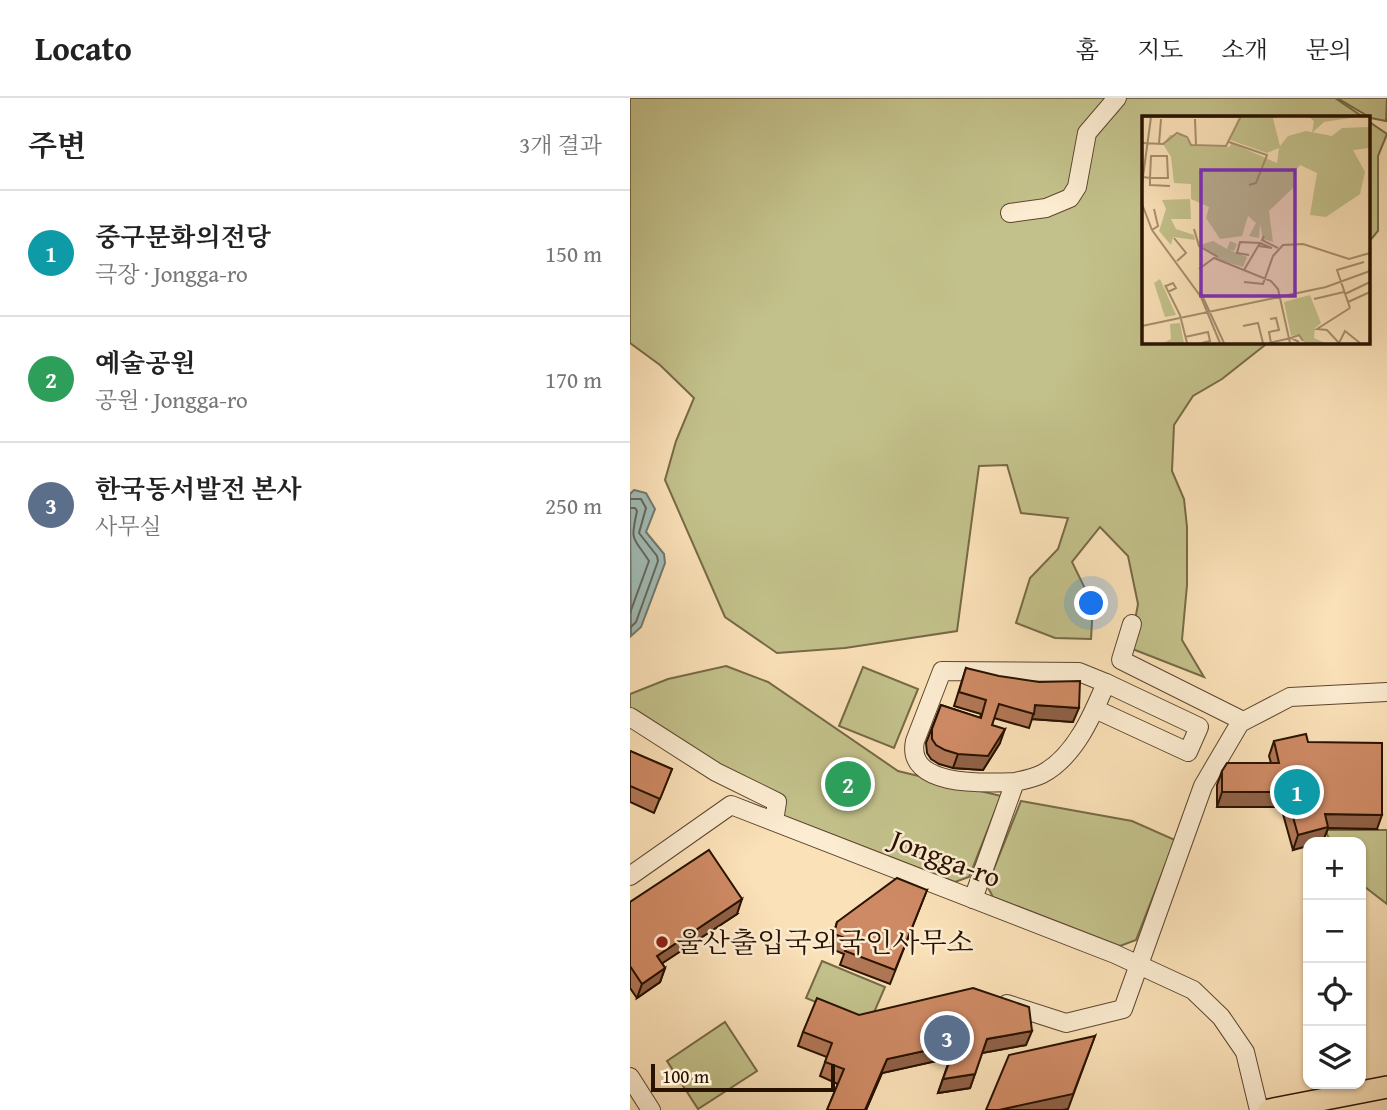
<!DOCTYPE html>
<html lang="ko">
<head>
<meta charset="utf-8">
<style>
  :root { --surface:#fff; --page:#f2f2f2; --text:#222; --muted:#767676; --line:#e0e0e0; --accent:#8f2418 }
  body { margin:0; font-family:"Gentium Book Plus","Noto Serif KR",serif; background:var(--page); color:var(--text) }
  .controls { position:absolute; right:21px; bottom:21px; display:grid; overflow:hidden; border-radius:14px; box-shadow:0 2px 5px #0004 }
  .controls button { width:63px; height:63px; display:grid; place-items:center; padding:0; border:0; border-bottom:2px solid var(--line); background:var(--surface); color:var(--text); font:35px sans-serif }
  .scale { position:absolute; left:21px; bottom:18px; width:184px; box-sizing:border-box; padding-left:7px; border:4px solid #281200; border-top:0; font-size:19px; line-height:24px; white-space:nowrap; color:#281200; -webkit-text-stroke:5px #fcecd1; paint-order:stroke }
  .you { position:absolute; left:462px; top:506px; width:24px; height:24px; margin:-18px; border:5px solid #fff; border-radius:50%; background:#1a73e8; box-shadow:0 0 0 10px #1a73e833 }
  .badge { display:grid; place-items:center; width:46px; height:46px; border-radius:50%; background:var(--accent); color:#fff; font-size:23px; font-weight:700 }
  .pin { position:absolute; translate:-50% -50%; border:4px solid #fff; box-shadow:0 2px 7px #0006 }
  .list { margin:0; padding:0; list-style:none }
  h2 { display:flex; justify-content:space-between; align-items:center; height:91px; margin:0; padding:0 28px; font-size:30px }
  h2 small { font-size:23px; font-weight:400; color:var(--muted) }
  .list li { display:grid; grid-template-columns:46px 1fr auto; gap:21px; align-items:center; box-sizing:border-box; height:126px; padding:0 28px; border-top:2px solid var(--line) }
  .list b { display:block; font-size:26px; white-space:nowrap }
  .list p { margin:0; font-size:23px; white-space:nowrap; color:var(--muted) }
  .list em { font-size:23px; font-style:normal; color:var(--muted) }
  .icon { flex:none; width:38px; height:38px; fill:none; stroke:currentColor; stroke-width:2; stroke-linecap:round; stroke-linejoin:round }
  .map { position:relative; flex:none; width:757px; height:1012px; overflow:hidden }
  header { display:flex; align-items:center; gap:42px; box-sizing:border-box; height:98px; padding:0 35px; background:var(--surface); border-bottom:2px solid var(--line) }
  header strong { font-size:33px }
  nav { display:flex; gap:38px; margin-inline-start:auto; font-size:24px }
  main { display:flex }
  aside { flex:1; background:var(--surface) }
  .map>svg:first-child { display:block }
</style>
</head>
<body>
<header>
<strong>Locato</strong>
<nav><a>홈</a><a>지도</a><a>소개</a><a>문의</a></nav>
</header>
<main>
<aside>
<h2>주변<small>3개 결과</small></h2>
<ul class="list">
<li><span class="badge" style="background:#0f9aa8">1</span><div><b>중구문화의전당</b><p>극장 · Jongga-ro</p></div><em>150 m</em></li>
<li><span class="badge" style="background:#2e9e5b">2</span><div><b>예술공원</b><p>공원 · Jongga-ro</p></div><em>170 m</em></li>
<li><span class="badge" style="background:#5c6f8a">3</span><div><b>한국동서발전 본사</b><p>사무실</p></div><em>250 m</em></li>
</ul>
</aside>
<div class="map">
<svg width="757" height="1012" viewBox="0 0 757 1012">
  <rect width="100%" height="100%" fill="#fbe1b8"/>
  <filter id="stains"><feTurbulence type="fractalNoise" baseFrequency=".00286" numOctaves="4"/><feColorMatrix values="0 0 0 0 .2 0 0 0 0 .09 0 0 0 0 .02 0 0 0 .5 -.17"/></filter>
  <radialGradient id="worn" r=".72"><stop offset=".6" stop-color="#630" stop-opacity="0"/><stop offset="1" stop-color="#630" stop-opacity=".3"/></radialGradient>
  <g fill="#c3c18b" stroke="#766a46" stroke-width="2">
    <path d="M0,0H705L733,19H514V243H640L592,281L563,298L544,327L542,373L554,401L557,429V487L552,542L574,579L500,550L508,506L498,458L470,429L442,464L463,507L461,541L425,540L386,525L400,480L428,451L438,420L391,415L377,367L349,368L327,533L215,550L147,555L95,519L35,382L46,343L64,300L30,267L0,245Z"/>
    <path d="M707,0H757L756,23L741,20Z"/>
    <path d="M738,23L757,36L748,58V133L738,145Z"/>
    <path d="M96,568L138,584L268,673L371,698L339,779L325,784L154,718V706L86,669L0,610V596L38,581Z"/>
    <path d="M233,569L288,591L264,650L209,628Z"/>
    <path d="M391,703L502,723L545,742L506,842L490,848L363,799L357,788Z"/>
    <path d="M696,732H757V806L731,786V744H708L698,739Z"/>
    <path d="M192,863L255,889L239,926L176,900Z"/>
    <path d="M95,924L127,973L68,1011L37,963Z"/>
  </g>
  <path fill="#a1bcb7" stroke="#71786e" stroke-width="2" d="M4,392L16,395L25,411L16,434L34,456L35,465L11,529L1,538L0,396Z"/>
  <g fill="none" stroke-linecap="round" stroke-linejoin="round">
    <g stroke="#64675c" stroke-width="2">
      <path d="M0,401H11L16,410L9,435L27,458L28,463L6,524L0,530"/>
      <path d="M0,410H5L7,413C0,445 3,438 19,463L0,515"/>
    </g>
    <defs>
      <g id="minor">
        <path d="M380,115L416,110L440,100L447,89L457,35L487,0"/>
        <path d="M502,526L491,562L613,623"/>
        <path d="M465,611L558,654L569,629L476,585"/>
        <path d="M0,619L86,674L147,704L144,723"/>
        <path d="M0,778L101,707L485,856L563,892L591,919L615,954L629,1012"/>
        <path d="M343,801L385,684C394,682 404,680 412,676C445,659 463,616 476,585L449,574L312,573L285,643C275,690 357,685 385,684"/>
        <path d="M377,906L436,925L493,911L573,688L610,625L660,599L757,594"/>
        <path d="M0,979L21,1012"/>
      </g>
      <path id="major" d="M639,1012L757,989"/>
    </defs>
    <use href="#minor" stroke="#5d462e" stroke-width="20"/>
    <use href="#major" stroke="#281200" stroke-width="24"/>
    <use href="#minor" stroke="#fcecd1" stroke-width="18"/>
    <use href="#major" stroke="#fbe1b8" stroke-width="21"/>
  </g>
  <g fill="#b17756" stroke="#281200" stroke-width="2">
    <path d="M336,570L443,624L402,621L399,630L364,620L362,627L370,645L353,672L323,670L309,666L301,661L297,655L296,645L311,607L350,620L351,616L324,608Z"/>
    <path d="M644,643L678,644L747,731L698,730L693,743L678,744L663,752L651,709H587V687L592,673L641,665L639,658Z"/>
    <path d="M0,653L42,671L24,715L0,704Z"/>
    <path d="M297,792L260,886L210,867L214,856L199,850L207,824Z"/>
    <path d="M0,804L107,816L32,865L35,870L30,884L7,900L0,890Z"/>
    <path d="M229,917L396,947L352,955L340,990L308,995L320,960L252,975L236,1012H197L208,986L190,978L197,959L168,948L173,934Z"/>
  </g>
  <g fill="#906146" stroke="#281200" stroke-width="2">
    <path d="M405,607L449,610L443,624L402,621Z"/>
    <path d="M375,631L370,645L353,672L323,670L328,656Z"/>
    <path d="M592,694H656L651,709H587Z"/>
    <path d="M695,716L752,717L747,731L698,730L693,743L678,744V748L663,752L668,737Z"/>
    <path d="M112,801L107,816L22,872L27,858Z"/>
    <path d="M35,870L30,884L7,900L12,886Z"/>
    <path d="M402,933L396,947L352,955L357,941Z"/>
    <path d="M465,938L438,1011L432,1012H369Z"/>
    <path d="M326,946L320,960L252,975L236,1012H235L257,961Z"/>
    <path d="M345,976L340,990L308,995L313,981Z"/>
  </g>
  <g fill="#ce8a64" stroke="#281200" stroke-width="2">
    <path d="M336,570L369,578L409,584L450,583L449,610L405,607L404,616L369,606L362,627L375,631L358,658L328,656L315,652L306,647L302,641V631L311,607L351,620L356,602L329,594Z"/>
    <path d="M676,636L678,644L752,645V717L695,716L698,729L668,737L656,694H592V673L597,665H649L644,643Z"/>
    <path d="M0,653L42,671L30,701L0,688Z"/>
    <path d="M79,752L112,801L27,858L35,870L12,886L0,868V804Z"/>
    <path d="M267,780L297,792L265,872L215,853L220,842L204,836L207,824Z"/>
    <path d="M343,890L399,909L402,933L357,941L345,976L313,981L326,946L257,961L235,1012H197L214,971L195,964L202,945L173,934L187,900L229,917Z"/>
    <path d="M465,938L443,996L369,1012H356L379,957Z"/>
  </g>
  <circle fill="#8f2418" stroke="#fcecd1" stroke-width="2.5" cx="32" cy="844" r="7"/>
  <g text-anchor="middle" stroke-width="5" stroke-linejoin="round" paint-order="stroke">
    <g font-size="28" fill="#281200" stroke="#fcecd1">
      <text transform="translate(316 760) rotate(21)" y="10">Jongga-ro</text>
    </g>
    <g font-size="28" fill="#281200" stroke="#fcecd1" text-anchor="start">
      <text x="46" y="854">울산출입국외국인사무소</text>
    </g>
  </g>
  <g transform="translate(512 18)">
    <rect width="228" height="228" fill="#fbe1b8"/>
    <path d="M99,0H147L131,2L138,30L146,20L164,15L190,20L200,12L227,11V32L211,34L223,56L218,78L184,101L168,99L175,57L158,49L152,57V71L127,95L131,126L121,123L118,108L117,122L107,120L114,107L106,100L100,120L78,123L64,102L67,91L49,83V68L32,67L29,41L21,28L28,19H42L49,30L87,31L90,27L135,47L137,32L125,37L88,24ZM166,0H221L182,6L170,17L172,5ZM48,83L49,103H29L34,113L52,119L53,124L31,121L29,129L17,115L24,93L20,84ZM71,125L85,133L88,125L95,128L92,135L87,134L105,141L101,151L78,144L58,129ZM18,163L34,199L23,201L12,167ZM168,179L179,207L173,212L172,222L183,227H163L157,218L149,220L142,186ZM38,207L42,227H21L29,223L28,208Z" fill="#c3c18b"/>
    <path fill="none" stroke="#a78e6e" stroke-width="2" d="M0,1H97M53,3L54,29M87,26L125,39L114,67L107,69M0,27L21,28L35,17L45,21L49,29L84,30L99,0M17,28L19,3M1,61L8,62H26L25,40H9L8,62V69L28,70M0,68L9,1M0,88L10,114L59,181L78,227M52,113L57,130L76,141M10,114L16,110L12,93M122,120L120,124L136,132M32,122L44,137L35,145M117,130L130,132L118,127M57,153L72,142L129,165L136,173L148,227M102,154L118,127L98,126L95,137L107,139M102,166L121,168L131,140L141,129L161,128L207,143L228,137M23,169L38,199L45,227M24,170L31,167L34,172L26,176M58,175L82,227M203,178L228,166M172,183L202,176M206,186L228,176M208,192L175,213L185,214L197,227L203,215L218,227M208,192L195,154L222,146M128,203L134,202L137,214L127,216L129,227M0,210L184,171L228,155M101,210L116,207L121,227M43,221L66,216L68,225L60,227M157,226L149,222L157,219L161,225M127,227L149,222"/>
    <path fill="#7b2cbf" fill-opacity="0.15" stroke="#7b2cbf" stroke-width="3.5" d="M59,54H153V180H59Z"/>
    <rect width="228" height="228" fill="none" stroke="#281200" stroke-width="3.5"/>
  </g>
  <rect width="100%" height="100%" filter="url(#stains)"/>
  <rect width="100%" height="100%" fill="url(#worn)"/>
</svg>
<div class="controls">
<button>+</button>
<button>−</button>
<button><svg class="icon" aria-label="locate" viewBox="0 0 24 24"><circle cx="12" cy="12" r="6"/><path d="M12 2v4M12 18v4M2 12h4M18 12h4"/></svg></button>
<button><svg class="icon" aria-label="layers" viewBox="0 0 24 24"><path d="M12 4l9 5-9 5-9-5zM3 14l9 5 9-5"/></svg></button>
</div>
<div class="scale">100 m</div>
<div class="you"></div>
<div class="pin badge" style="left:667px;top:694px;background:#0f9aa8">1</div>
<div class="pin badge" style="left:218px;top:686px;background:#2e9e5b">2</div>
<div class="pin badge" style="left:317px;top:940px;background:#5c6f8a">3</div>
</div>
</main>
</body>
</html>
